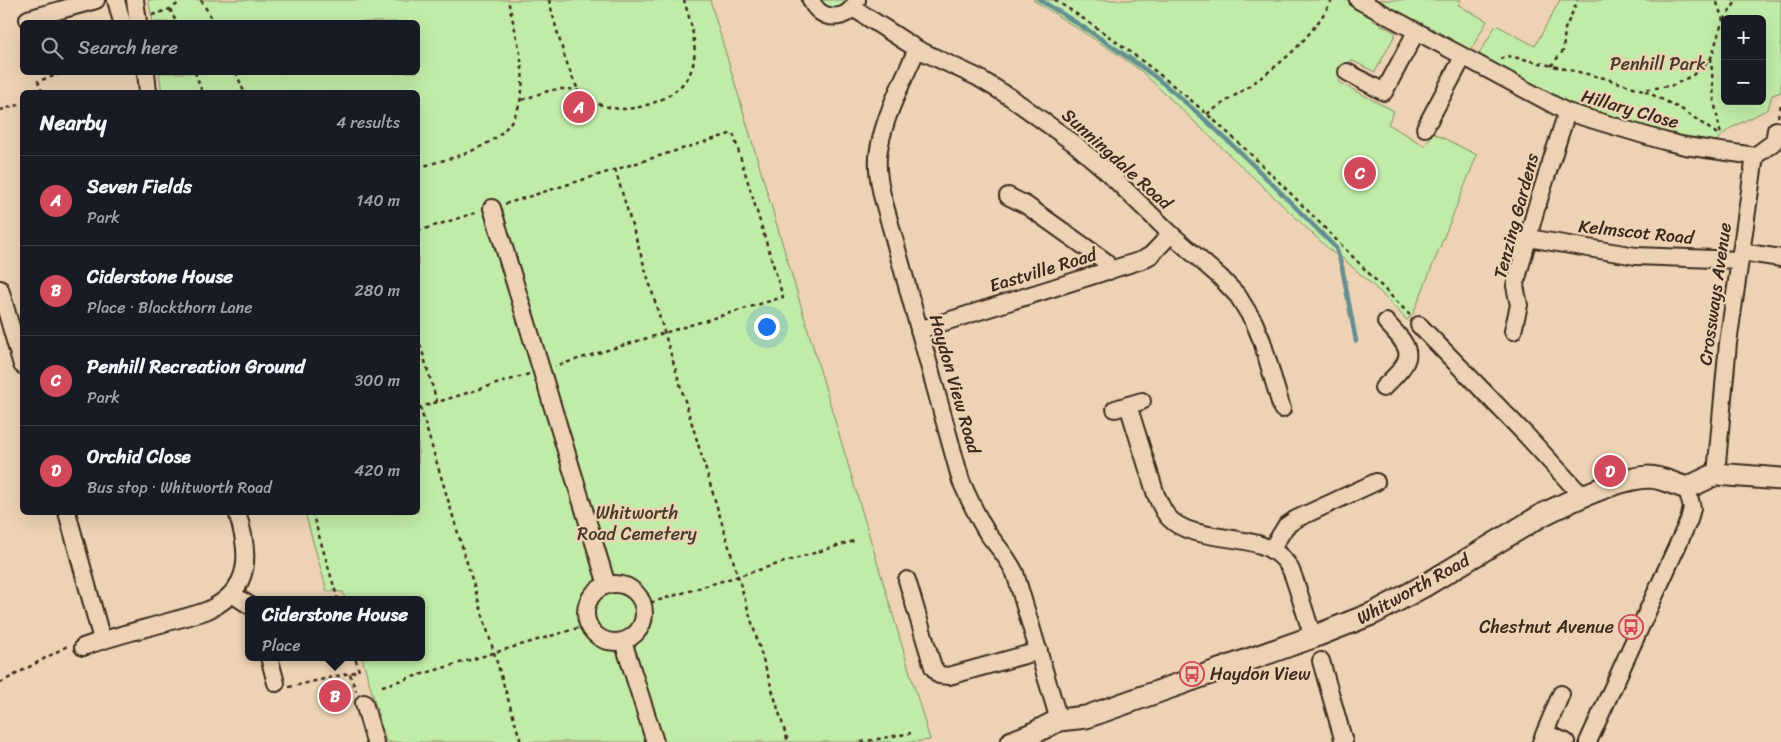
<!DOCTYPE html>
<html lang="en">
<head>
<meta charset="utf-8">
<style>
  :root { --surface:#171b24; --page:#242831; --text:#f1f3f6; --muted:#9ea1a6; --line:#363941; --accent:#d1495b }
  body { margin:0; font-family:Sriracha,sans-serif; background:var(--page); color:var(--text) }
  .controls { position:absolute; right:15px; top:15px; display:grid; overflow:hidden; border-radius:8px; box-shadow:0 5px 20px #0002 }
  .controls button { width:45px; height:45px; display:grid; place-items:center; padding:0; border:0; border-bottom:1px solid var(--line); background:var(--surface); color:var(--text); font:25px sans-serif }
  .you { position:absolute; left:766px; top:326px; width:18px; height:18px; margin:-12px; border:4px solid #fff; border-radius:50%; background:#1a73e8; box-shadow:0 0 0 8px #1a73e833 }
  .badge { display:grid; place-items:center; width:32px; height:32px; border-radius:50%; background:var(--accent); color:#fff; font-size:16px; font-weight:700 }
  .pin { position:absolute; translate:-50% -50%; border:2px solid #fff; box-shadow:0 1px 5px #0006 }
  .popup { position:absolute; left:245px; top:596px; width:180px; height:65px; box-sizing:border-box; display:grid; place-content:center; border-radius:8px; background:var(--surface); filter:drop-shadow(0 1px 4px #0005); font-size:16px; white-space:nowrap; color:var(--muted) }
  .popup b { font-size:19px; color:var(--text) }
  .popup::after { content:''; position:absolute; left:50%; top:100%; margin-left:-10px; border:10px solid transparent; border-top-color:var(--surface) }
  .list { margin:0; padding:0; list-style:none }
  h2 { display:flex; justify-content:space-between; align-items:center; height:65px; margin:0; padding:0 20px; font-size:21px }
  h2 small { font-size:16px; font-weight:400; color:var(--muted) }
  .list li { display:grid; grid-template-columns:32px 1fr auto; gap:15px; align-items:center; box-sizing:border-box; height:90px; padding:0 20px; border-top:1px solid var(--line) }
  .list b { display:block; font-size:19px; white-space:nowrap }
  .list p { margin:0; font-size:16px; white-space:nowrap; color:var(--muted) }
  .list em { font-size:16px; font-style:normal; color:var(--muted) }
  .icon { flex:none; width:28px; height:28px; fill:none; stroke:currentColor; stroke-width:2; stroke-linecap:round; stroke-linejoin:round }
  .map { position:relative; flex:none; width:1781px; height:742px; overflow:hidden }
  .search { position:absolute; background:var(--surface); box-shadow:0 5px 20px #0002; left:20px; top:20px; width:400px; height:55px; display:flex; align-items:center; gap:12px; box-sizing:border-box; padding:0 18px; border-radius:8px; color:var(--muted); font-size:19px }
  .panel { position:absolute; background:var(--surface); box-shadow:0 5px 20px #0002; left:20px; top:90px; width:400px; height:425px; border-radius:8px }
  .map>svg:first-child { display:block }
</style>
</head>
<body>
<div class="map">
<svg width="1781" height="742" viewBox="0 0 1781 742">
  <rect width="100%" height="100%" fill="#edd2b4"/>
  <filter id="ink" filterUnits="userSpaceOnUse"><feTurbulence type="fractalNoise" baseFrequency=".02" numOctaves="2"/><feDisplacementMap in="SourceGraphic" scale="10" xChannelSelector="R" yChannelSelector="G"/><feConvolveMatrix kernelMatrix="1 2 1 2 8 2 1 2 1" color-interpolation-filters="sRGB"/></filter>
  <g filter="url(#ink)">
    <g fill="#c1eca8" stroke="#7e8b63" fill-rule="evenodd">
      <path d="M148,0H710L930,740L910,742H386L362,657H421V600H345L343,592L327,591L305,513L418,512V92H162L159,73L418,72V22H153Z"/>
      <path d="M818,0H850L843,7L829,9Z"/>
      <path d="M1033,0H1353L1376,12L1372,20L1396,33L1375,72L1351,60L1338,82L1394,111L1388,124L1425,146L1433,133L1477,155L1413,314L1407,320L1379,291L1337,253L1334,254L1141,71L1119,55Z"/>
      <path d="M1371,0H1461L1458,5L1487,21L1468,55Z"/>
      <path d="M1560,0H1781V92L1772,95L1768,109L1729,129L1716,141L1673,134L1565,102L1477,58L1496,25L1535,46ZM1725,19H1762V101H1725Z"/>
    </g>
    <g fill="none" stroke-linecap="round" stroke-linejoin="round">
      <path stroke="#658e91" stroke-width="4.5" d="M1040,0C1079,24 1118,49 1154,76C1219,128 1277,189 1336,248L1342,267L1356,341"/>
      <defs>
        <g id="minor">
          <path d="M116,0L122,22"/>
          <path d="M135,0L138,22"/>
          <path d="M811,0C820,22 848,22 857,0"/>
          <path d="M1358,0L1567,112L1664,141L1685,146L1755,156"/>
          <path d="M853,8L917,49L977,77L1010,97L1075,144L1105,170L1171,234L1220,277L1238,296L1254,322L1262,341L1282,409"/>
          <path d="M28,19L96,0"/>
          <path d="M917,49C903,81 885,114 879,149C876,165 879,180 882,195L961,481C969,499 977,517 988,534C998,547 1008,558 1015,573L1059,720"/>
          <path d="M146,72L148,92"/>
          <path d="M1347,72L1384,92L1416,32"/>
          <path d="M1425,128L1463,57"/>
          <path d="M1008,196L1026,205L1105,261L1109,271"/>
          <path d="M492,208L607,585"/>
          <path d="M1528,238L1636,256L1740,260"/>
          <path d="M1741,252L1781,258"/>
          <path d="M0,289L22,365"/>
          <path d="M1419,325L1526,435L1582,496"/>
          <path d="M919,330L1142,260L1151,255L1171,234"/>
          <path d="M1513,331L1519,305L1515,286L1535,212L1567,112"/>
          <path d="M1383,388C1414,358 1416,353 1386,322"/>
          <path d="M1128,405L1156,495C1160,503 1163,512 1169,518C1197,547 1265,528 1288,565C1293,572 1295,582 1298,590C1303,606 1308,622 1313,637"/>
          <path d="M1115,409L1142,401"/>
          <path d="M1716,474L1728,343L1755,156L1774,142L1776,130"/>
          <path d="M67,512L102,640"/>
          <path d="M1271,550L1286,526L1296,519L1376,482"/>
          <path d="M907,580L933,667L939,675L949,676L1039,651"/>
          <circle cx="615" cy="613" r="29"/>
          <path d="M232,594L249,605"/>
          <path d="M623,641L655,742"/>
          <path d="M83,647C113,636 144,629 175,620C186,617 198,614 208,610C253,589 250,553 237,512"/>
          <path d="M269,657L276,683"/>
          <path d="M1321,661L1344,742"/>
          <path d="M364,703L375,742"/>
          <path d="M1545,733L1566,742"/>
          <path d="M1541,742L1561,694"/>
          <path d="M1588,742L1689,520L1692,508L1687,488"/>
        </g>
        <path id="major" d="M1012,742L1030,735L1059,720L1086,717L1313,637L1374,613L1424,586L1542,515C1570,501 1619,478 1649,477C1661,477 1676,485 1687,488L1716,474L1781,479"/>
      </defs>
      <use href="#minor" stroke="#3b2a1e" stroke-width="20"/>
      <use href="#major" stroke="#3b2a1e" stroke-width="25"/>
      <g stroke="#3b2a1e" stroke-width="2.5" stroke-dasharray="4 4" stroke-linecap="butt">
        <path d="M201,0L214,22"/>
        <path d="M549,0C554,20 570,85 584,97C586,99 591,100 594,102C603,106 614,109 624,109C649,108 684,94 692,68C699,46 690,21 684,0"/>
        <path d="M1055,0C1108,34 1159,72 1207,114C1278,177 1343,248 1410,315"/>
        <path d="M170,9L176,22"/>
        <path d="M152,15L170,9L184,0"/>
        <path d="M1724,20L1737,0"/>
        <path d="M1711,58L1714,100L1721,136"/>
        <path d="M1500,59L1507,56L1523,59L1604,78L1643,90L1674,85L1693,75L1711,58L1723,20L1716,0"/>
        <path d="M1551,66L1563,51L1565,29L1578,0"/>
        <path d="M195,72L202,92"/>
        <path d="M236,72L244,92"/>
        <path d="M1645,91L1683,110L1720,136"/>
        <path d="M42,92L38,81L67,72"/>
        <path d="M522,100C543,93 556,85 579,91"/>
        <path d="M0,110L22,104"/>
        <path d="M1207,114C1258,80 1301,56 1332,0"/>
        <path d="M1778,117L1781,102"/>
        <path d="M418,168C438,161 461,157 480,147C544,116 520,54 508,0"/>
        <path d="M615,169L788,742"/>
        <path d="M505,204L733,133L783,297L555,366"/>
        <path d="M418,231L478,212"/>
        <path d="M418,337L437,402"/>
        <path d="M420,407L521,742"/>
        <path d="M418,408L529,374"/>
        <path d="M312,512L338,600"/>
        <path d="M643,605L857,540"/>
        <path d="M350,674L356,691"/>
        <path d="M0,683L69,645"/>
        <path d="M382,686L588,625"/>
        <path d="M289,687L359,671L355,657"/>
        <path d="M861,742L911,733"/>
      </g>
      <use href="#minor" stroke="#edd2b4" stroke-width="16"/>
      <use href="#major" stroke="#edd2b4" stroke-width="21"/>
    </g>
  </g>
  <defs>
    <symbol id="bus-ring" viewBox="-11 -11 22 22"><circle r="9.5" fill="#edd2b4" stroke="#d1495b" stroke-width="1.5"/><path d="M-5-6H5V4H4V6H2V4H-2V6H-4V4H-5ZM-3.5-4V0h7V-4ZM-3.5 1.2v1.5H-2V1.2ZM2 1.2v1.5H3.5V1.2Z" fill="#d1495b"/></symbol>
  </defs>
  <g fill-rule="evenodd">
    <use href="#bus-ring" x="1617" y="613" width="28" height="28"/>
    <use href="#bus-ring" x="1178" y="660" width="28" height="28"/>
  </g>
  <g text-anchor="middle" stroke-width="4.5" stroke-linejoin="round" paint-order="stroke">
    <g font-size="18" fill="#483d2c" stroke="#edd2b4">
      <text x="1658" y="70">Penhill Park</text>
      <text x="637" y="519">Whitworth<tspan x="637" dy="21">Road Cemetery</tspan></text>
    </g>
    <g font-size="18" fill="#3b2a1e" stroke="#edd2b4">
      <text transform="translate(1630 109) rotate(16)" y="6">Hillary Close</text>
      <text transform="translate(1117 159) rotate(42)" y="6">Sunningdale Road</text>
      <text transform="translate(1516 216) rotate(-75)" y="6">Tenzing Gardens</text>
      <text transform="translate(1636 232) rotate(6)" y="6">Kelmscot Road</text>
      <text transform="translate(1043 270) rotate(-17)" y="6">Eastville Road</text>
      <text transform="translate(1715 294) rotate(-82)" y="6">Crossways Avenue</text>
      <text transform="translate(955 384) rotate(74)" y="6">Haydon View Road</text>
      <text transform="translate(1413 589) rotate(-29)" y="6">Whitworth Road</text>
    </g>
    <g font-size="18" fill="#3b2a1e" stroke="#edd2b4" text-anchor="end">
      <text x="1614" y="633">Chestnut Avenue</text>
      <text x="1210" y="680" text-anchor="start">Haydon View</text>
    </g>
  </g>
</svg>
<div class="controls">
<button>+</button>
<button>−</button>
</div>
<div class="you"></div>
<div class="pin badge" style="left:579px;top:107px">A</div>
<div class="pin badge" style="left:335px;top:696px">B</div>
<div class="popup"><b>Ciderstone House</b>Place</div>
<div class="pin badge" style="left:1360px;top:173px">C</div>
<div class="pin badge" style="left:1610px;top:471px">D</div>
<div class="search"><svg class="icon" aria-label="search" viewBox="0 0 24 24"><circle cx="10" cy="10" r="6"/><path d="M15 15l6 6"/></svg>Search here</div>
<section class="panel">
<h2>Nearby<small>4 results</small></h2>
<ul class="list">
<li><span class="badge">A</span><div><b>Seven Fields</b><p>Park</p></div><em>140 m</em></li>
<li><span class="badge">B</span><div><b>Ciderstone House</b><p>Place · Blackthorn Lane</p></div><em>280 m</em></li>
<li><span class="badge">C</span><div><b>Penhill Recreation Ground</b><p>Park</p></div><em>300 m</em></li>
<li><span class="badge">D</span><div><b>Orchid Close</b><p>Bus stop · Whitworth Road</p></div><em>420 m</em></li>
</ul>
</section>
</div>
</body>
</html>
